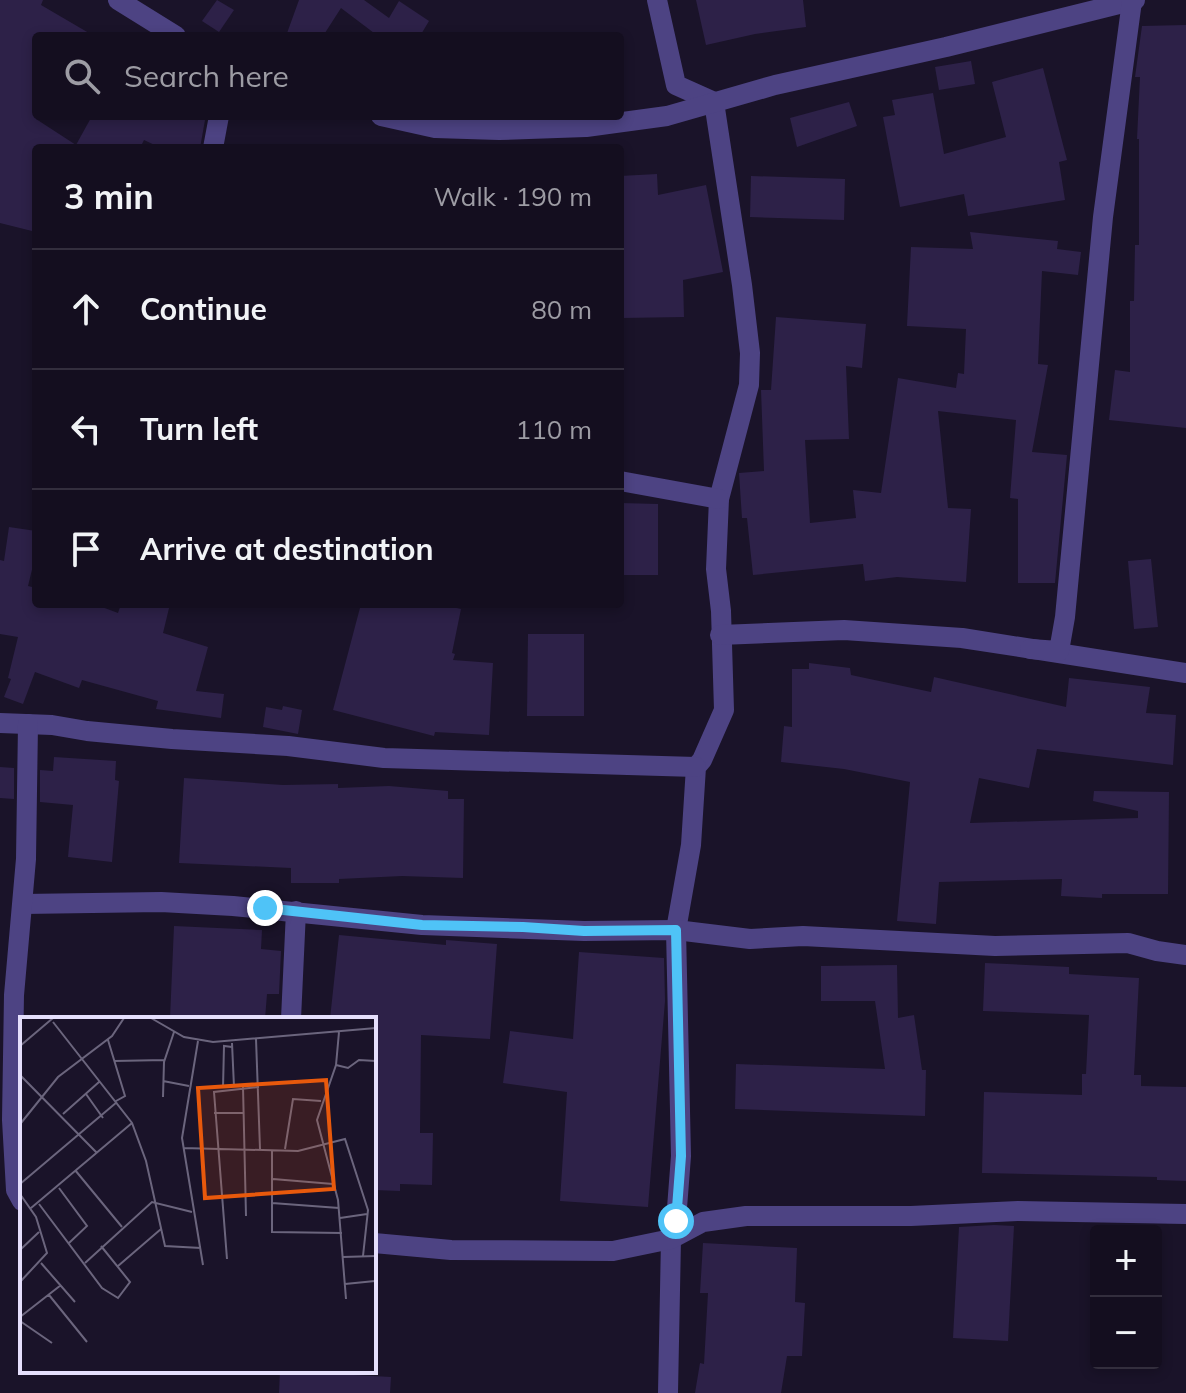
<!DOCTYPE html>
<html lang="en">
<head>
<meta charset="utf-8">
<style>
  :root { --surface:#140e1f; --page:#1d1728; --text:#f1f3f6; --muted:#9d9ca4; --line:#332e3d }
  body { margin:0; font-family:Mulish,sans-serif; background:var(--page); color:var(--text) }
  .controls { position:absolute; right:24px; bottom:24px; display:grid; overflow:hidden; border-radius:8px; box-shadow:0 4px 12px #0003 }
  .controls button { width:72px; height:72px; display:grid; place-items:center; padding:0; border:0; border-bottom:2px solid var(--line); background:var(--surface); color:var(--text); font:40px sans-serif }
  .stop { position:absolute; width:24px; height:24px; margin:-18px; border:6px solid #4fc3f7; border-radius:50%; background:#fff }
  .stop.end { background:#4fc3f7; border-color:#fff; box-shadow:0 2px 8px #0008 }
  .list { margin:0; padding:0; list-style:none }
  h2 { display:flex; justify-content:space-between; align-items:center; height:104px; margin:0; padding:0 32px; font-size:34px }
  h2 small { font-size:26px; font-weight:400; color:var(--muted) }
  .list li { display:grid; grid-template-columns:52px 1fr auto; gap:24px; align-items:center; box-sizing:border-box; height:120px; padding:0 32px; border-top:2px solid var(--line) }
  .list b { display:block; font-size:30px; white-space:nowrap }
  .list em { font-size:26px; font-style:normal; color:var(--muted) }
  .icon { flex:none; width:44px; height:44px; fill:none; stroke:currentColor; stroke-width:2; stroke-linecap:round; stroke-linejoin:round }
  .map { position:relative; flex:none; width:1186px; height:1393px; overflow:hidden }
  .search { position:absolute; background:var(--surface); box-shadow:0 4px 12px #0003; left:32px; top:32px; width:592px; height:88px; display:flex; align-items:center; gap:20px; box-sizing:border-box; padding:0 28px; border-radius:8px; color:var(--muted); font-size:30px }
  .panel { position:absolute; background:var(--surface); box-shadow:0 4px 12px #0003; left:32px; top:144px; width:592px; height:464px; border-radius:8px }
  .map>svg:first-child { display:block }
</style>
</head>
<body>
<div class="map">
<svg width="1186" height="1393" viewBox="0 0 1186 1393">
  <rect width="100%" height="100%" fill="#1a1329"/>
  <g fill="#2d2148">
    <path d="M0,0H43L41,5L94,36H36V119L76,145L92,116H195L205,120L200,148H161L144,140L140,148H36V232L0,223Z"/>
    <path d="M217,0L234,10L219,32L202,21Z"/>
    <path d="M299,0H364L389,18L399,1L429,21L420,36H378L341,8L323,36H286Z"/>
    <path d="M696,0H803L806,27L755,34L706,45Z"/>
    <path d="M1186,25V428L1109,420L1115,370L1130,372V301H1134L1135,245H1139V139H1137L1140,77H1135L1142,26Z"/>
    <path d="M971,61L975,84L939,90L935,67Z"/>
    <path d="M1043,68L1067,160L1059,162L1065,200L968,216L964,194L900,207L883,117L895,115L892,100L933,93L944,154L1006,137L992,82Z"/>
    <path d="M849,102L857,126L797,147L790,118Z"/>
    <path d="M657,174L658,195L706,185L723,272L683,280L684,317L622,318L620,176Z"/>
    <path d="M751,176L845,179L844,220L750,217Z"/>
    <path d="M970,232L1058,241L1057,249L1081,252L1078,275L1042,271L1038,364L1048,365L1032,452L1067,455L1055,583H1018V499L1010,498L1016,420L938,411L948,508L971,509L966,582L897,577L865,581L863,564L753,575L747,518H742L739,473L764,471L761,390H771L776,317L866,324L862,368L846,366L849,439L805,440L810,523L856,518L853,490L881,493L898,378L956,388L958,373L964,374L966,329L907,326L911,247L973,249Z"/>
    <path d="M620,503L658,504V575H620Z"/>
    <path d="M9,527L36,531V553L28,586L36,588V604H94L118,613L121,604H170L163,633L208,647L196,691L224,694L221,718L156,709L158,701L82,680L79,688L35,672L23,704L4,697L11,679L8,678L18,637L0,634V560L4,561Z"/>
    <path d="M1151,559L1158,627L1134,629L1128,561Z"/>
    <path d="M361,604H440L461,609L452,653L455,654L453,660L493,663L489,735L435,732L434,736L333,710Z"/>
    <path d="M528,634H584V716H527Z"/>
    <path d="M809,663L850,668L851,675L931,692L934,677L1066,707L1069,678L1150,687L1146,713L1176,715L1173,765L1037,749L1029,788L979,778L970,823L1138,818V811L1093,801L1094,791L1169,792L1168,894H1102V898L1061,896L1062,879L939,882L936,924L897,921L910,782L844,769L781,762L784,726L792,727V669H809Z"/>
    <path d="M283,706L302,710L298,734L263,727L266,707L282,710Z"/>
    <path d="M54,757L116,761L115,780L119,781L112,862L68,857L73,805L40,802V770L53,771Z"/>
    <path d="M0,767L14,768V799L0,798Z"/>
    <path d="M184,778L283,785L338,784V788L389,786L448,791V799H464L463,878L402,876L339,879V883H291V868L179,863Z"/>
    <path d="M174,926L262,930L261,949L281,951L279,994H267L265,1019H170Z"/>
    <path d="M339,935L446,945V940L497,944L490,1039L421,1035L420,1133H433L432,1185L400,1184V1191L374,1190V1019H330Z"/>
    <path d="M579,952L664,958L665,1001L648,1207L560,1201L567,1092L503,1083L510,1031L573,1039Z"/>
    <path d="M985,963L1069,967V974L1139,978L1134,1075H1141V1086L1186,1087V1181L1157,1180V1177L982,1173L984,1092L1082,1095V1074H1086L1089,1015L983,1011Z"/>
    <path d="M897,965L898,1018L914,1015L922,1070H926L925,1116L735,1109L736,1064L885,1069L875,1001H821V966Z"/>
    <path d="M994,1225L1014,1226L1008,1341L953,1338L959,1227Z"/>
    <path d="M703,1243L797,1248L795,1302L805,1303L802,1356H787L781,1393H695L700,1363L704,1364L708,1293H700Z"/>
    <path d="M280,1371L391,1377L390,1393H279Z"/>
  </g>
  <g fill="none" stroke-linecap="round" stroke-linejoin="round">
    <g stroke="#4d4383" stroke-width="20">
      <path d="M118,0L176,36"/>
      <path d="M657,0L676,85L714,102L742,285L750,353L749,385L719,499L716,569L721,611L724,710L702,760L696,767L691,845L676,930L681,1156L676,1221L671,1239L668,1393"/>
      <path d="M381,116L435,128L499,130L586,127L667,116L775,85L946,47L1135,0"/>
      <path d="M213,148L219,116"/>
      <path d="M620,481L719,499"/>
      <path d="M720,635L844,630L962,638L1186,673"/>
      <path d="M1030,649L1059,651L1065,617L1103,217L1132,1"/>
      <path d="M0,723L52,725L87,731L172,739L288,746L384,758L696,767"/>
      <path d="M23,904L161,902L233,906L422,925L584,931L676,930L750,939L803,936L995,946L1128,943L1157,951L1186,955"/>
      <path d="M291,1019L296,911"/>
      <path d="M22,1201L16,1190L12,1120L14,995L26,859L28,724"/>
      <path d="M374,1243L451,1250L613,1251L671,1239L703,1222L746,1216H911L1018,1211L1186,1214"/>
    </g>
  </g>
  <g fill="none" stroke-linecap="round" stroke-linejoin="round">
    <path stroke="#4fc3f7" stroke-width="10" d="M265,908L422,925L523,927L584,931L676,930L681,1156L676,1221"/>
  </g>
  <g transform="translate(20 1017)">
    <rect width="356" height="356" fill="#1a1329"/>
    <path fill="none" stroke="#6b657d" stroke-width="2" d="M131,1L164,20L193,25L356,11M33,5L112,106L126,144L145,229L181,231M319,15L316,48L297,103L318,183L326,282M236,22L240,132M88,23L105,79L96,84M178,24L162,121L183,248M212,26L214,70M0,29L33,1M94,44L145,43M316,48L328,51L339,43L356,44M0,58L77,136M143,64L169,69M223,70L226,199M203,71L204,29L212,30M66,77L83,101M143,80L144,45L154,15M194,96H224M43,97L79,65M1,106L38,60L92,19L104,1M163,131L278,134L325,122L348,193L343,239M265,132L273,82L301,84M252,133V215L322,216M55,153L102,210M253,162L313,167M0,167L97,85M39,171L67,209L49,226M0,177L16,200L27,236L0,265M252,186L319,191M19,187L82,271L98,281L110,265L81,229M11,191L112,106M320,201L347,197M0,233L19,215M323,240L356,239M207,242L194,75L239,70M21,246L55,285M65,246L132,185L172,195M98,249L141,212M325,267L355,264M29,278L67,325M0,300L41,268M0,304L32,326"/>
    <path fill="#e8590c" fill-opacity="0.15" stroke="#e8590c" stroke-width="4" d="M306,63L314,172L185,181L178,71Z"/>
    <rect width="356" height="356" fill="none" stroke="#e5dffc" stroke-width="4"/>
  </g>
</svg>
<div class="controls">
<button>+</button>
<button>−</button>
</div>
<div class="stop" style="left:676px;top:1221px"></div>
<div class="stop end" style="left:265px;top:908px"></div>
<div class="search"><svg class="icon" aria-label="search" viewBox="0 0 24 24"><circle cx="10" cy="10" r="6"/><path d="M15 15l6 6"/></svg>Search here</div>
<section class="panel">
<h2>3 min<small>Walk · 190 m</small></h2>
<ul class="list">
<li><svg class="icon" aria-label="ahead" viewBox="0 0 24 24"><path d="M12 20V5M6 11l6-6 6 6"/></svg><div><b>Continue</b></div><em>80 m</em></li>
<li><svg class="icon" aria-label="left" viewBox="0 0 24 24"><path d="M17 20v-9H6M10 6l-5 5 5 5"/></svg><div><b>Turn left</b></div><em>110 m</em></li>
<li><svg class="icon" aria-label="arrive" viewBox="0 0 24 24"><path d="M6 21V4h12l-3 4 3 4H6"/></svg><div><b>Arrive at destination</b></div></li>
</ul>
</section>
</div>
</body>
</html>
